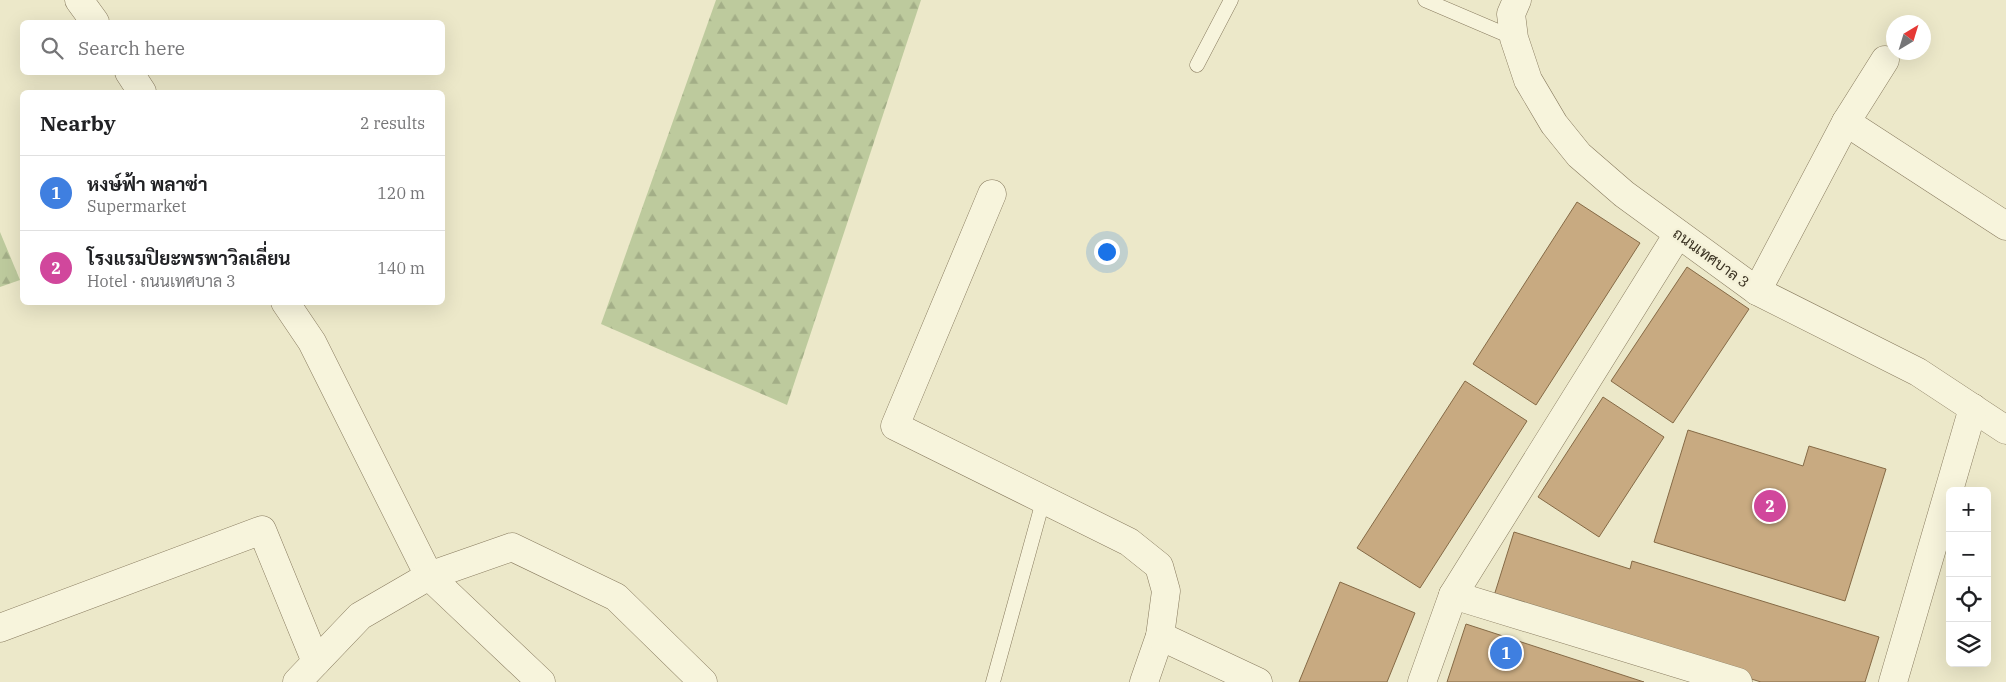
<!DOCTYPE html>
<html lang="en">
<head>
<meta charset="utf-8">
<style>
  :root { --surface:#fff; --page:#f6f6f6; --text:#202124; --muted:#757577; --line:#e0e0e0; --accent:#1a73e8 }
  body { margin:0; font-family:"IBM Plex Serif",Sarabun,serif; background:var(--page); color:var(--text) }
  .controls { position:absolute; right:15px; bottom:15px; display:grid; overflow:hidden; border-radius:8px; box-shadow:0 5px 20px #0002 }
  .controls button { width:45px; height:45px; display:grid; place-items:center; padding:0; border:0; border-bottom:1px solid var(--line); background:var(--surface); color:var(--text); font:25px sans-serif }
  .compass { position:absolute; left:1886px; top:15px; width:45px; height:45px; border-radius:50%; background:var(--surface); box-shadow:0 5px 20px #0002; rotate:38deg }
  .you { position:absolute; left:1106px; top:251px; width:18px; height:18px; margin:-12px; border:4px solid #fff; border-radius:50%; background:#1a73e8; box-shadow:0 0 0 8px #1a73e833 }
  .badge { display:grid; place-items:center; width:32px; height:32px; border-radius:50%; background:var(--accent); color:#fff; font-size:16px; font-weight:700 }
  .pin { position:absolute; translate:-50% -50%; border:2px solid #fff; box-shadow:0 1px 5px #0006 }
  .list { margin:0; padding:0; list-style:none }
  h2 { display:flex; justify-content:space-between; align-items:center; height:65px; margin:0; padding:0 20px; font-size:21px }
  h2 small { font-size:16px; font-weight:400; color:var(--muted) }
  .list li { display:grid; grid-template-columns:32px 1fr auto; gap:15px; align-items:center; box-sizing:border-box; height:75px; padding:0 20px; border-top:1px solid var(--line) }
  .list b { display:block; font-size:19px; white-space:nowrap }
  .list p { margin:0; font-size:16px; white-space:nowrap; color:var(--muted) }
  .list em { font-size:16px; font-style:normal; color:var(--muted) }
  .icon { flex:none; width:28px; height:28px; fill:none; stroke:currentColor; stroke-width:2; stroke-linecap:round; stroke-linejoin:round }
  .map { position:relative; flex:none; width:2006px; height:682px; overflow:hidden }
  .search { position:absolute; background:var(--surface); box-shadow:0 5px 20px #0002; left:20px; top:20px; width:425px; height:55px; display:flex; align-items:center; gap:12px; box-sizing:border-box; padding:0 18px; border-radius:8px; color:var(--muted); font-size:19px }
  .panel { position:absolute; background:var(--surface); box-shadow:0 5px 20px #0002; left:20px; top:90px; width:425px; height:215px; border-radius:8px }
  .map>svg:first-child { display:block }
</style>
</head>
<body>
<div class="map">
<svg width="2006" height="682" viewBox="0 0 2006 682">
  <defs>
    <pattern id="forest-firs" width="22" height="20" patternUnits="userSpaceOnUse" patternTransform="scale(1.25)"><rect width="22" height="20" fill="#bdca9d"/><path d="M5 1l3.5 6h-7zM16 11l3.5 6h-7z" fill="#a3ae87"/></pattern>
  </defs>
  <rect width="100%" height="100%" fill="#ece8c9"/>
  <g fill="url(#forest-firs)">
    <path d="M716,0H921L787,405L601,324Z"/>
    <path d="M0,232L20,280L0,287Z"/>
  </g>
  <g fill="#c8aa81" stroke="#856a46">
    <path d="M1577,202L1640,243L1536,405L1473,364Z"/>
    <path d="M1687,267L1749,309L1673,423L1611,381Z"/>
    <path d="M1465,381L1527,421L1420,588L1357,548Z"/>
    <path d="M1603,397L1664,437L1599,537L1538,497Z"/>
    <path d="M1688,430L1803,466L1809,446L1886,469L1845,601L1654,542Z"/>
    <path d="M1514,532L1630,569L1632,561L1879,637L1865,682H1761L1493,599Z"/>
    <path d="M1340,582L1415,613L1387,682H1299Z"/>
    <path d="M1466,624L1644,682H1447Z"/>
  </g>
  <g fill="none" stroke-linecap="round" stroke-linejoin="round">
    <defs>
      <g id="service">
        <path d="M1425,0L1514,38"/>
        <path d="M1197,65L1231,0"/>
        <path d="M993,682L1043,501"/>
      </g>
      <g id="minor">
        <path d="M79,0L95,22"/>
        <path d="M1517,0L1511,14L1514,38L1528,80L1554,124L1579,155L1624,194L1757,291L1918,372L2006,430"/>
        <path d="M129,72L142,92"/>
        <path d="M1846,122L2006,226"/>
        <path d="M992,194L895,426L1129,542L1159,566L1166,591L1160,636L1144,682"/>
        <path d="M1757,291L1846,122L1885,60"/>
        <path d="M285,302L312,342L429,576L541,682"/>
        <path d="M1453,595L1738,682"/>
        <path d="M0,628L262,530L316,662"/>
        <path d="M1160,636L1258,682"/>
        <path d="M297,682L360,616L429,576L512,547L616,597L703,682"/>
        <path d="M1422,682L1453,595L1678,234"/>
        <path d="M1893,682L1973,408"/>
      </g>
    </defs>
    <use href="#service" stroke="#887b5f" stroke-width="15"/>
    <use href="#minor" stroke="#887b5f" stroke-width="29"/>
    <use href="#service" stroke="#f7f4dc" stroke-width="14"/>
    <use href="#minor" stroke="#f7f4dc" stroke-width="28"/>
  </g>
  <g text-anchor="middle" stroke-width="5" stroke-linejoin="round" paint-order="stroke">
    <g font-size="15" fill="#393121" stroke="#f4f1d8">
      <text transform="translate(1711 258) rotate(36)" y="5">ถนนเทศบาล 3</text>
    </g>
  </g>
</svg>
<div class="controls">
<button>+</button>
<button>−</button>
<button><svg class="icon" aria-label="locate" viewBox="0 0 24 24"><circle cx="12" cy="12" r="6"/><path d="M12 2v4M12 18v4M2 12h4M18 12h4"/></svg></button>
<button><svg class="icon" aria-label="layers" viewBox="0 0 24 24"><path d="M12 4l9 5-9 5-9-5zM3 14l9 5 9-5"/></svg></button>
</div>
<svg class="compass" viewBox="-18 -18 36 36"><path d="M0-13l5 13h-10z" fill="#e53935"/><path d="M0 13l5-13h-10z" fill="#757577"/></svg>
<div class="you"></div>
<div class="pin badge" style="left:1506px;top:653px;background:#3f7fe0">1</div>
<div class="pin badge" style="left:1770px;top:506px;background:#d1479c">2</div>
<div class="search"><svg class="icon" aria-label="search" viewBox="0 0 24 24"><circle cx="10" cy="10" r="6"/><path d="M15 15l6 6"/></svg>Search here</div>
<section class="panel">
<h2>Nearby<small>2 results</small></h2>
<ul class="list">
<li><span class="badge" style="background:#3f7fe0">1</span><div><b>หงษ์ฟ้า พลาซ่า</b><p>Supermarket</p></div><em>120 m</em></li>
<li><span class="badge" style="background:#d1479c">2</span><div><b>โรงแรมปิยะพรพาวิลเลี่ยน</b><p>Hotel · ถนนเทศบาล 3</p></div><em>140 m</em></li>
</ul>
</section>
</div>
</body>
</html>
